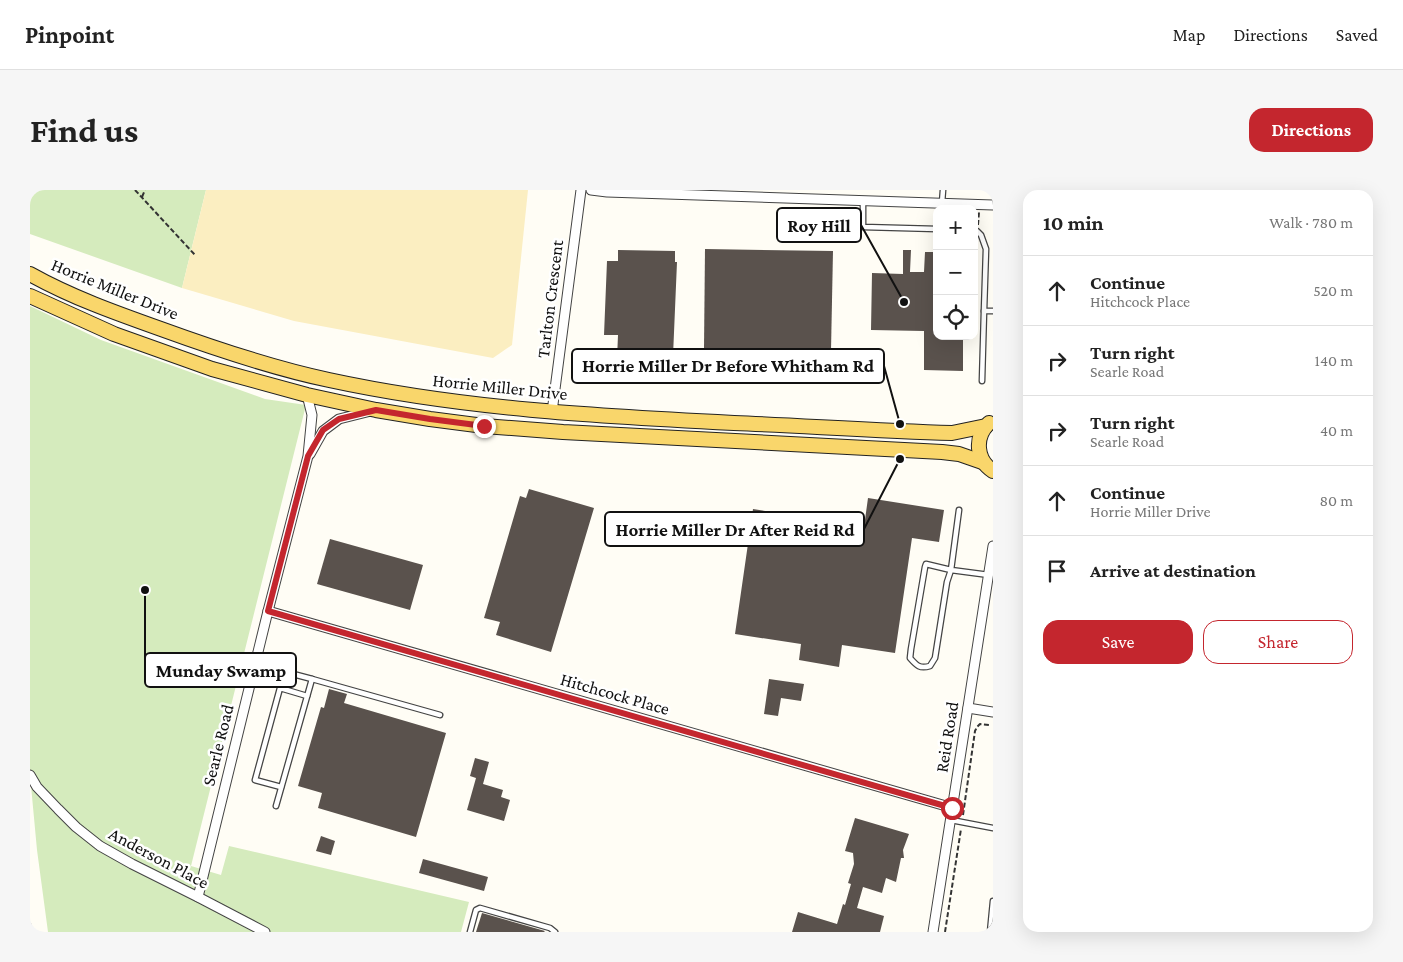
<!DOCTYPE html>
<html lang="en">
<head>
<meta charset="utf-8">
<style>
  :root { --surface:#fff; --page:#f6f6f6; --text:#222; --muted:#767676; --line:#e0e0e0; --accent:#c4262e }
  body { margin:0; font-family:"Crimson Pro",serif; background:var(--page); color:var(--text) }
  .controls { position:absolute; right:15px; top:15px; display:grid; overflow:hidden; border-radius:10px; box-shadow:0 5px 20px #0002 }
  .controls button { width:45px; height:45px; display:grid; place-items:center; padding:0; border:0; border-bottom:1px solid var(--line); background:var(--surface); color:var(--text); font:25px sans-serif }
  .stop { position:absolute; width:15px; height:15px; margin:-11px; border:4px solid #c4262e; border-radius:50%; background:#fff }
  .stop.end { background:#c4262e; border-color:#fff; box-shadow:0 1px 5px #0008 }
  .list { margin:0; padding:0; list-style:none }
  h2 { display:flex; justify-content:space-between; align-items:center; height:65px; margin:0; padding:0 20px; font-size:21px }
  h2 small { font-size:16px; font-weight:400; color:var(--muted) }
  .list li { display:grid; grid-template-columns:32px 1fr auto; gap:15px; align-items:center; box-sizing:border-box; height:70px; padding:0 20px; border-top:1px solid var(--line) }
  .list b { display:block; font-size:19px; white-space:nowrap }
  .list p { margin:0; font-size:16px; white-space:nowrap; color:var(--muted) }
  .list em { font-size:16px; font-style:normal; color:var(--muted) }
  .actions { display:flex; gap:10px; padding:15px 20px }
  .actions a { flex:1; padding:11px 0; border:1px solid var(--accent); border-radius:15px; text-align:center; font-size:18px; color:var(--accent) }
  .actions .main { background:var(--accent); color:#fff }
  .icon { flex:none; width:28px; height:28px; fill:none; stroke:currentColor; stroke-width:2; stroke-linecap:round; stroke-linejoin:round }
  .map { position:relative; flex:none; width:963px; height:742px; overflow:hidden; border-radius:15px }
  header { display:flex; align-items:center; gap:30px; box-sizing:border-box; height:70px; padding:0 25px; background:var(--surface); border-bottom:1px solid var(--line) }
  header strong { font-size:24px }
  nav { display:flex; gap:28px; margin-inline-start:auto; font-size:18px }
  .intro { display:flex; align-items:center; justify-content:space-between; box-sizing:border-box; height:120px; padding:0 30px }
  h1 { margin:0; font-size:35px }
  .button { padding:12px 22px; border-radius:15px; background:var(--accent); color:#fff; font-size:18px; font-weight:700 }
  main { display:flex; gap:30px; padding:0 30px }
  aside { flex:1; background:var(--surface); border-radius:15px; box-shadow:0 5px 20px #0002 }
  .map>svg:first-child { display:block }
</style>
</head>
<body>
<header>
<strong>Pinpoint</strong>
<nav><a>Map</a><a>Directions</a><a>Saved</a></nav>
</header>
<div class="intro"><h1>Find us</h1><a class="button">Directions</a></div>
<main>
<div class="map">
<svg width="963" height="742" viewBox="0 0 963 742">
  <rect width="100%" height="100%" fill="#fffdf5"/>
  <g fill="#d5ebbd">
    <path d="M0,0H176L152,98L0,44Z"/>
    <path d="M0,116L71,150L235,209L276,215L161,676L191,685L199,656L439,712L431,742H18L7,660L0,585Z"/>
  </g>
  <path fill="#fbeec1" d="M176,0H498L482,155L463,168L264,131L152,98Z"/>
  <g fill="#5a524d">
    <path d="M675,59L803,61L801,160L674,158Z"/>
    <path d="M588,60L645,61V72H647L643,166L617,165V169H587L588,145H574L577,71H588Z"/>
    <path d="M873,60H881L880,82H894L895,62H907V146H933V181L894,180V141L841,140L842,83L873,84Z"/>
    <path d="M499,299L564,318L521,462L466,445L470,432L454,428L490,306L496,308Z"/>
    <path d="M838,308L914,320L909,352L882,348L865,463L812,455L809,477L769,470L771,454L705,444L723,319L834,337Z"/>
    <path d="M300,349L393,375L380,420L287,394Z"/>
    <path d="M739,489L774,494L771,511L751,508L748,526L734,524Z"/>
    <path d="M299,499L317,504L314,513L416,543L386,647L288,618L292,603L268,596L291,517L294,518Z"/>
    <path d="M445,568L459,572L453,594L473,600L471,607L480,610L474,631L437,620L446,588L440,586Z"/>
    <path d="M825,628L879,644L873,660L874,668H871L866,692L856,688L852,703L833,697L827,718L854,726L850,742H762L768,722L807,734L813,714L815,715L821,694L818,693L824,674L823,663L815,661Z"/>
    <path d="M291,646L305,651L301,665L286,661Z"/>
    <path d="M393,669L458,687L454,701L389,683Z"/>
    <path d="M452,723L515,741L514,742H446Z"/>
  </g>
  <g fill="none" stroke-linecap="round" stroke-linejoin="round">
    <defs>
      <g id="lane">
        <path d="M833,10V37L907,39"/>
        <path d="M912,13L913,0"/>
        <path d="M944,41H947L951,45L956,59L954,121"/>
        <path d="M952,191L954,121H963"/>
        <path d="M929,320L921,380L917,392L905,468L900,476C890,479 887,476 880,468L881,459L895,377L896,374L921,380L959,385"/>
        <path d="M225,474L282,489L246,616"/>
        <path d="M282,489L410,525"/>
        <path d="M251,597L225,590L250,498L277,506"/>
        <path d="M921,630L963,638"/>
        <path d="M440,742L446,720L450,718L520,738L525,742"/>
        <path d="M960,742L963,711"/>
      </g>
      <g id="street">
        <path d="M561,0L577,2L963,15"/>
        <path d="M522,222L551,0"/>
        <path d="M280,264L293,241L309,229L341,221"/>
        <path d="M238,421L923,618"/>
        <path d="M938,518L963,522"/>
        <path d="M0,585L7,597L28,619L46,637L70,656L102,674L168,707L235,742"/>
        <path d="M168,707L238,421L278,266L282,225L277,205"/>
        <path d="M903,742L963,356"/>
      </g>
      <g id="primary">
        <path d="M0,84C41,107 86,123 131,139C186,159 242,178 299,190C433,219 567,226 704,233C777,236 849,241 922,243L956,236"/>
        <path d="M0,106L84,144L182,179L277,205L346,220L400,229L454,236L533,242L912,262L929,264L952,272"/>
        <path d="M959,233C944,247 946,270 963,281"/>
      </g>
    </defs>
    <use href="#lane" stroke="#444" stroke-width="7"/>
    <use href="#street" stroke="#444" stroke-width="11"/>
    <use href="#primary" stroke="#222" stroke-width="16"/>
    <g stroke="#333" stroke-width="2" stroke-dasharray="5 2.5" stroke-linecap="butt">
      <path d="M105,0L165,65"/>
      <path d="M112,7L115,0"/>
      <path d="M948,35L949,22"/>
      <path d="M933,625L945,541L947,537L950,534L960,535"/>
      <path d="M0,733L2,742"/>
      <path d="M915,742L931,639"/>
    </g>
    <use href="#lane" stroke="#fff" stroke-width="4.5"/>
    <use href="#street" stroke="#fff" stroke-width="9"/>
    <use href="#primary" stroke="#f9d66b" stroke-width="14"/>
  </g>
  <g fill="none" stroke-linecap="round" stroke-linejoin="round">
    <path stroke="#c4262e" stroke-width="6" d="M454,236L400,229L346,220L309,229L293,240L278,266L238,421L922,618"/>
  </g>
  <g text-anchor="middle" stroke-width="5" stroke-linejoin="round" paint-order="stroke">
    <g font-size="18" fill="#111" stroke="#fff">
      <text transform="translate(85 99) rotate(22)" y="6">Horrie Miller Drive</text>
      <text transform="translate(520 109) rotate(-83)" y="6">Tarlton Crescent</text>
      <text transform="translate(470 197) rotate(6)" y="6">Horrie Miller Drive</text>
      <text transform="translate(585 504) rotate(16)" y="6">Hitchcock Place</text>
      <text transform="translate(917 547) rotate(-81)" y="6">Reid Road</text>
      <text transform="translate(188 555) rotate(-76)" y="6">Searle Road</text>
      <text transform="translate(129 668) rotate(28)" y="6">Anderson Place</text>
    </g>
  </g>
  <path fill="none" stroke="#111" stroke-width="2" d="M874 112L831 35M870 234L854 176M870 269L834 339M115 400L115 480"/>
  <g fill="#111" stroke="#fff" stroke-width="2">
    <circle cx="874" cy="112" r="5"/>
    <circle cx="870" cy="234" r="5"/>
    <circle cx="870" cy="269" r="5"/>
    <circle cx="115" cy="400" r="5"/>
  </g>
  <g fill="#fff" stroke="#111" stroke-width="2">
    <rect x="747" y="18" width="84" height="34" rx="5"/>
    <rect x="542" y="159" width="312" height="34" rx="5"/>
    <rect x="575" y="322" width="259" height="34" rx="5"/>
    <rect x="115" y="463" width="151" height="34" rx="5"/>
  </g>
  <g font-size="19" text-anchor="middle" font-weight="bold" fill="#111">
    <text x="789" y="42">Roy Hill</text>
    <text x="698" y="182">Horrie Miller Dr Before Whitham Rd</text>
    <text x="705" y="346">Horrie Miller Dr After Reid Rd</text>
    <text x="191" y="487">Munday Swamp</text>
  </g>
</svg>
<div class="controls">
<button>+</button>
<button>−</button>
<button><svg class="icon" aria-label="locate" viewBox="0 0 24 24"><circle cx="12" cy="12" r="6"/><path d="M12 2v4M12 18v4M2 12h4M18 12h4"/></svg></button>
</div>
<div class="stop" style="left:922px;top:618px"></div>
<div class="stop end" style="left:454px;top:236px"></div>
</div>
<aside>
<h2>10 min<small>Walk · 780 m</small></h2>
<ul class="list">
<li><svg class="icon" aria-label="ahead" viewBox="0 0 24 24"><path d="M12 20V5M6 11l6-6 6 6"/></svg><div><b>Continue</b><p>Hitchcock Place</p></div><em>520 m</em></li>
<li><svg class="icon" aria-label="right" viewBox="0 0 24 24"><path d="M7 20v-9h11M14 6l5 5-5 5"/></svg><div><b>Turn right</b><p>Searle Road</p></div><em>140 m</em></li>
<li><svg class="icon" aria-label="right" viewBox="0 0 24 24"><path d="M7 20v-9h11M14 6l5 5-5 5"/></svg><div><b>Turn right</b><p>Searle Road</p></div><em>40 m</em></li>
<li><svg class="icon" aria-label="ahead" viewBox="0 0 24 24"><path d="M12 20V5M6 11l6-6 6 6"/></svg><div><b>Continue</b><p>Horrie Miller Drive</p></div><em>80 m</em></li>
<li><svg class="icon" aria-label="arrive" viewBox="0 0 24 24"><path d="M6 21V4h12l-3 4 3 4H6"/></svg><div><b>Arrive at destination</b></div></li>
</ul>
<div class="actions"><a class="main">Save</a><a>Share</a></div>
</aside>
</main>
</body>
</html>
